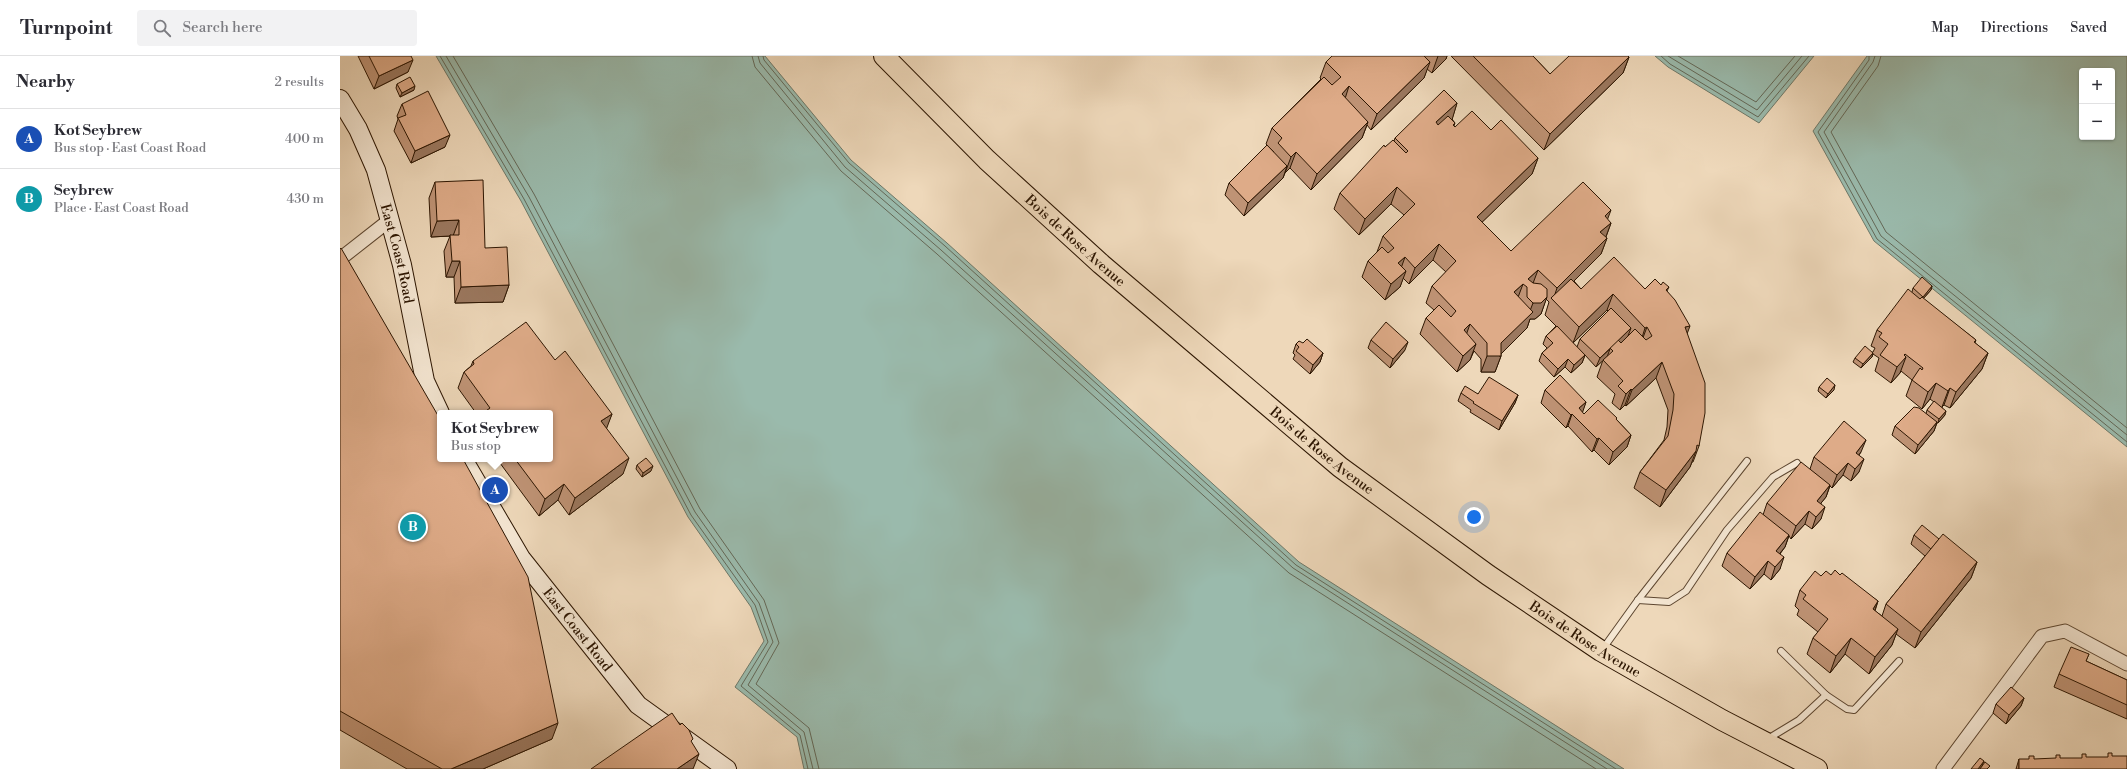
<!DOCTYPE html>
<html lang="en">
<head>
<meta charset="utf-8">
<style>
  :root { --surface:#fff; --page:#f2f2f3; --text:#2b2b33; --muted:#7c7c81; --line:#e1e1e2; --accent:#8f2418 }
  body { margin:0; font-family:"Libre Bodoni",serif; background:var(--page); color:var(--text) }
  .controls { position:absolute; right:12px; top:12px; display:grid; overflow:hidden; border-radius:4px; box-shadow:0 1px 3px #0004 }
  .controls button { width:36px; height:36px; display:grid; place-items:center; padding:0; border:0; border-bottom:1px solid var(--line); background:var(--surface); color:var(--text); font:20px sans-serif }
  .you { position:absolute; left:1134px; top:461px; width:14px; height:14px; margin:-10px; border:3px solid #fff; border-radius:50%; background:#1a73e8; box-shadow:0 0 0 6px #1a73e833 }
  .badge { display:grid; place-items:center; width:26px; height:26px; border-radius:50%; background:var(--accent); color:#fff; font-size:13px; font-weight:700 }
  .pin { position:absolute; translate:-50% -50%; border:2px solid #fff; box-shadow:0 1px 4px #0006 }
  .popup { position:absolute; left:97px; top:354px; width:116px; height:52px; box-sizing:border-box; display:grid; place-content:center; border-radius:4px; background:var(--surface); filter:drop-shadow(0 1px 3px #0005); font-size:13px; white-space:nowrap; color:var(--muted) }
  .popup b { font-size:15px; color:var(--text) }
  .popup::after { content:''; position:absolute; left:50%; top:100%; margin-left:-8px; border:8px solid transparent; border-top-color:var(--surface) }
  .list { margin:0; padding:0; list-style:none }
  h2 { display:flex; justify-content:space-between; align-items:center; height:52px; margin:0; padding:0 16px; font-size:17px }
  h2 small { font-size:13px; font-weight:400; color:var(--muted) }
  .list li { display:grid; grid-template-columns:26px 1fr auto; gap:12px; align-items:center; box-sizing:border-box; height:60px; padding:0 16px; border-top:1px solid var(--line) }
  .list b { display:block; font-size:15px; white-space:nowrap }
  .list p { margin:0; font-size:13px; white-space:nowrap; color:var(--muted) }
  .list em { font-size:13px; font-style:normal; color:var(--muted) }
  .icon { flex:none; width:22px; height:22px; fill:none; stroke:currentColor; stroke-width:2; stroke-linecap:round; stroke-linejoin:round }
  .map { position:relative; flex:none; width:1787px; height:713px; overflow:hidden }
  header { display:flex; align-items:center; gap:24px; box-sizing:border-box; height:56px; padding:0 20px; background:var(--surface); border-bottom:1px solid var(--line) }
  header strong { font-size:19px }
  nav { display:flex; gap:22px; margin-inline-start:auto; font-size:14px }
  .search { width:280px; height:36px; background:var(--page); display:flex; align-items:center; gap:10px; box-sizing:border-box; padding:0 14px; border-radius:4px; color:var(--muted); font-size:15px }
  main { display:flex }
  aside { flex:1; background:var(--surface) }
  .map>svg:first-child { display:block }
</style>
</head>
<body>
<header>
<strong>Turnpoint</strong>
<div class="search"><svg class="icon" aria-label="search" viewBox="0 0 24 24"><circle cx="10" cy="10" r="6"/><path d="M15 15l6 6"/></svg>Search here</div>
<nav><a>Map</a><a>Directions</a><a>Saved</a></nav>
</header>
<main>
<aside>
<h2>Nearby<small>2 results</small></h2>
<ul class="list">
<li><span class="badge" style="background:#1a4fb4">A</span><div><b>Kot Seybrew</b><p>Bus stop · East Coast Road</p></div><em>400 m</em></li>
<li><span class="badge" style="background:#0f9aa8">B</span><div><b>Seybrew</b><p>Place · East Coast Road</p></div><em>430 m</em></li>
</ul>
</aside>
<div class="map">
<svg width="1787" height="713" viewBox="0 0 1787 713">
  <rect width="100%" height="100%" fill="#eed8ba"/>
  <filter id="stains"><feTurbulence type="fractalNoise" baseFrequency=".005" numOctaves="4"/><feColorMatrix values="0 0 0 0 .2 0 0 0 0 .09 0 0 0 0 .02 0 0 0 .5 -.17"/></filter>
  <radialGradient id="worn" r=".72"><stop offset=".6" stop-color="#630" stop-opacity="0"/><stop offset="1" stop-color="#630" stop-opacity=".3"/></radialGradient>
  <g fill="#9abaac" stroke="#6e7868" fill-rule="evenodd">
    <path d="M96,0H425L511,104L607,187L959,506L1284,713H464L457,681L395,631L424,585L411,551L348,461L181,145Z"/>
    <path d="M1315,0H1474L1419,67L1328,11Z"/>
    <path d="M1527,0H1787V391L1534,185L1473,75ZM1742,15H1772V81H1742Z"/>
  </g>
  <g fill="none" stroke-linecap="round" stroke-linejoin="round">
    <g stroke="#646857" stroke-width="1">
      <path d="M100,0L184,143L351,459L415,549L428,586L401,630L460,679L468,713"/>
      <path d="M106,0L189,141L355,456L419,547L433,586L408,629L464,676L473,713"/>
      <path d="M113,0L194,138L360,453L424,544L439,587L416,628L469,672L479,713"/>
      <path d="M412,0L415,11L501,115L597,198L949,517L1256,713"/>
      <path d="M418,0L420,7L505,111L601,194L953,512L1267,713"/>
      <path d="M423,0L424,4L509,107L605,190L956,509L1276,713"/>
      <path d="M1321,0L1330,8L1418,61L1469,0"/>
      <path d="M1328,0L1417,54L1462,0"/>
      <path d="M1338,0L1416,46L1455,0"/>
      <path d="M1529,0V4L1478,76L1537,183L1787,386"/>
      <path d="M1535,0L1533,6L1484,76L1541,180L1787,379"/>
      <path d="M1541,0L1538,10L1491,76L1546,176L1787,372"/>
    </g>
    <defs>
      <g id="service">
        <path d="M1298,544L1329,546L1346,535L1387,474L1433,421L1457,407"/>
        <path d="M1262,594L1298,544L1407,405"/>
        <path d="M1486,639L1507,653L1514,654L1559,605"/>
        <path d="M1426,684L1459,664L1486,639L1441,595"/>
      </g>
      <g id="minor">
        <path d="M0,203L51,163"/>
        <path d="M1603,713L1702,580L1725,575L1787,608"/>
      </g>
      <g id="secondary">
        <path id="s1" d="M0,43L18,73L36,114L62,209L85,325L100,357"/>
        <path id="s2" d="M123,403L181,502L298,649L387,713"/>
      </g>
      <g id="primary">
        <path id="s3" d="M544,0L647,104L761,208L1000,411L1148,519L1261,595L1382,664L1477,713"/>
      </g>
    </defs>
    <use href="#service" stroke="#5d4630" stroke-width="8"/>
    <use href="#minor" stroke="#5d4630" stroke-width="15"/>
    <use href="#secondary" stroke="#2d1602" stroke-width="20"/>
    <use href="#primary" stroke="#2d1602" stroke-width="22"/>
    <use href="#service" stroke="#f4e6d2" stroke-width="6"/>
    <use href="#minor" stroke="#f4e6d2" stroke-width="13"/>
    <use href="#secondary" stroke="#f4e6d2" stroke-width="18"/>
    <use href="#primary" stroke="#eed8ba" stroke-width="20"/>
  </g>
  <g fill="#bf9375" stroke="#2d1602" fill-rule="evenodd">
    <path d="M18,0H71L68,16L34,33Z"/>
    <path d="M992,0H1107L1106,3L1092,17L1087,13L1084,22L1031,74L1027,69L1022,82L971,134L950,112L945,117L943,122L904,160L885,139L889,127L934,96L926,88L932,72L981,23L980,22L986,6Z"/>
    <path d="M1111,0H1193L1210,18L1289,1L1283,17L1204,94Z"/>
    <path d="M57,28L74,34L60,41L56,32Z"/>
    <path d="M1117,47L1112,63L1115,67L1114,70L1115,71L1151,74L1198,102L1192,118L1142,166L1171,195L1267,163L1271,167L1266,181L1267,182L1261,198L1234,225L1241,233H1305L1321,229L1329,231L1327,235L1347,276L1359,390L1353,406H1352L1350,411L1320,451L1294,432L1300,416L1324,384L1327,371L1328,354L1316,322L1286,350L1285,349L1280,354L1272,347L1275,338L1257,321L1263,304L1256,311L1245,299L1242,307L1231,317L1225,311L1214,321L1199,305L1202,297L1207,292L1203,288L1206,280L1216,270L1205,259L1209,246L1206,243L1201,258L1195,263H1190L1187,272L1161,298V300L1155,316H1141V303L1134,295L1130,304L1117,316L1080,278L1086,262L1094,254L1086,247L1092,230L1106,216L1093,204L1069,228L1063,222L1060,231L1045,244L1022,221L1028,205L1037,196L1043,180L1064,159L1051,148L1019,179L994,153L1000,137L1045,91L1054,85L1055,82ZM1267,254L1268,255L1240,283L1237,291L1233,287Z"/>
    <path d="M62,48L105,91L71,107L54,75L58,63L57,60Z"/>
    <path d="M95,126L145,192L169,229L163,246L115,247L114,221H106L104,195L110,180L91,181L89,142Z"/>
    <path d="M0,193L212,683L143,713H67L0,674Z"/>
    <path d="M1592,230L1591,234L1583,243L1636,284L1635,287L1648,297L1642,313L1610,352L1604,349L1602,351L1605,359L1598,367H1597L1594,375L1575,398L1552,379L1555,370L1586,358L1587,354L1594,346L1590,343L1582,353L1566,340L1572,324L1561,315L1560,317L1551,327L1535,315L1539,302L1533,298L1532,301L1521,312L1513,306L1515,302L1533,296L1535,292L1531,290L1537,274L1572,236L1573,232Z"/>
    <path d="M1031,284L1065,294L1050,312L1028,292Z"/>
    <path d="M956,288L983,297L980,306L970,318L953,303L955,299L953,297Z"/>
    <path d="M215,304L272,358L266,372L283,418L229,459L218,444L199,460L157,403H210V357H136L118,332L124,316L131,310L133,305Z"/>
    <path d="M1479,331L1494,334L1486,342L1478,335Z"/>
    <path d="M1205,334L1246,346L1242,356L1244,358L1277,364L1291,379L1287,391L1269,409L1254,394L1252,396L1228,370L1226,372L1201,347Z"/>
    <path d="M1121,337L1138,338L1178,339L1175,347L1159,374L1130,356L1131,354L1118,345Z"/>
    <path d="M1521,396L1519,399V416L1511,425L1503,419L1492,432L1490,430L1486,441L1481,447V463L1472,473L1465,468L1451,483L1449,480L1445,491L1440,498V513L1431,524L1424,518L1410,533L1382,510L1387,497L1423,459L1427,447L1470,413L1474,401Z"/>
    <path d="M297,409L311,415L302,421L296,413Z"/>
    <path d="M1574,479L1599,483L1637,506L1631,522L1575,592L1556,578L1552,589L1529,618L1505,598L1490,617L1467,598L1473,582L1478,576L1457,559L1459,554L1455,550L1460,534L1481,520L1491,519H1500L1538,545L1535,555L1542,560L1546,548L1585,500L1571,488Z"/>
    <path d="M1749,598L1746,605L1787,624V663L1714,631L1719,618Z"/>
    <path d="M1684,642L1681,650L1666,668L1653,657L1656,648Z"/>
    <path d="M1679,703V713H1676Z"/>
  </g>
  <g fill="#9b785f" stroke="#2d1602">
    <path d="M1098,0H1107L1106,3L1092,17Z"/>
    <path d="M1289,1L1283,17L1204,94L1210,78Z"/>
    <path d="M73,4L68,16L34,33L39,20Z"/>
    <path d="M1090,6L1084,22L1031,74L1037,58Z"/>
    <path d="M75,30L74,34L60,41L62,37Z"/>
    <path d="M1009,30L1004,46L1002,38Z"/>
    <path d="M1117,47L1112,64L1090,82L1096,66Z"/>
    <path d="M1028,66L1022,82L971,134L977,118Z"/>
    <path d="M110,79L105,91L71,107L75,95Z"/>
    <path d="M956,96L950,112L945,117L951,101Z"/>
    <path d="M1198,102L1192,118L1131,177L1137,161Z"/>
    <path d="M947,110L943,122L904,160L908,147Z"/>
    <path d="M1057,131L1051,148L1019,179L1025,163Z"/>
    <path d="M1271,154L1265,170V160Z"/>
    <path d="M119,164L113,180L110,179V180L91,181L97,165Z"/>
    <path d="M1271,167L1265,183L1260,176Z"/>
    <path d="M1267,182L1261,198L1214,245L1213,244L1217,232Z"/>
    <path d="M1099,188L1093,204L1069,228L1075,212Z"/>
    <path d="M1065,201L1059,218L1058,207Z"/>
    <path d="M112,205H120L114,221H106Z"/>
    <path d="M1198,214L1192,230L1188,223Z"/>
    <path d="M1066,215L1060,231L1045,244L1051,228Z"/>
    <path d="M1183,228L1177,244L1174,236Z"/>
    <path d="M169,229L163,246L115,247L121,231Z"/>
    <path d="M1592,230L1591,234L1581,245L1583,241Z"/>
    <path d="M1273,238L1267,254L1233,287L1239,271Z"/>
    <path d="M1207,241L1201,258L1195,263H1190L1187,272L1159,300H1161L1155,316H1141L1147,300L1161,287L1188,260L1193,247Z"/>
    <path d="M1130,268L1124,285V274Z"/>
    <path d="M1350,270L1344,286L1345,271Z"/>
    <path d="M1307,271L1301,287L1300,288L1305,272Z"/>
    <path d="M1291,272L1288,280L1273,295L1270,292Z"/>
    <path d="M1068,286L1065,294L1050,312L1053,303Z"/>
    <path d="M1136,288L1130,304L1117,316L1123,300Z"/>
    <path d="M1270,293L1267,301L1256,311L1260,302Z"/>
    <path d="M983,297L980,306L970,318L973,309Z"/>
    <path d="M1533,297L1532,301L1521,312L1523,308Z"/>
    <path d="M1648,297L1642,313L1610,352L1616,336Z"/>
    <path d="M1565,298L1563,303L1566,301L1560,317L1551,327L1557,311L1564,299Z"/>
    <path d="M1245,299L1242,307L1231,317L1234,309Z"/>
    <path d="M1228,303L1225,311L1214,321L1218,313Z"/>
    <path d="M1322,306L1316,322L1286,350L1292,334Z"/>
    <path d="M1596,327L1590,343L1582,353L1588,336Z"/>
    <path d="M1495,329L1494,334L1486,342L1488,338Z"/>
    <path d="M1610,332L1604,349L1602,351L1608,335Z"/>
    <path d="M1291,333L1285,349L1280,354L1286,338Z"/>
    <path d="M1178,339L1175,347L1159,374L1162,365Z"/>
    <path d="M1246,346L1242,358L1239,352Z"/>
    <path d="M1606,355L1605,359L1598,367L1599,363Z"/>
    <path d="M272,358L266,374L261,365Z"/>
    <path d="M1232,358L1228,370L1226,372L1231,359Z"/>
    <path d="M1597,366L1594,375L1575,398L1578,389Z"/>
    <path d="M1291,379L1287,391L1269,409L1273,396Z"/>
    <path d="M1259,382L1254,394L1252,396L1257,383Z"/>
    <path d="M1526,384L1521,396L1511,409L1516,397Z"/>
    <path d="M1356,395L1350,411L1320,451L1326,434Z"/>
    <path d="M289,402L283,418L229,459L235,442Z"/>
    <path d="M1524,403L1519,416L1511,425L1515,413Z"/>
    <path d="M1508,407L1503,419L1492,432L1497,419Z"/>
    <path d="M313,410L311,415L302,421L303,417Z"/>
    <path d="M224,428L218,444L199,460L205,443Z"/>
    <path d="M1490,429L1486,441L1473,457L1477,445Z"/>
    <path d="M1485,451L1481,463L1472,473L1476,461Z"/>
    <path d="M1469,455L1465,468L1451,483L1456,470Z"/>
    <path d="M1449,479L1445,491L1432,507L1436,495Z"/>
    <path d="M1444,501L1440,513L1431,524L1435,511Z"/>
    <path d="M1428,505L1424,518L1410,533L1415,521Z"/>
    <path d="M1637,506L1631,522L1575,592L1581,576Z"/>
    <path d="M1538,545L1532,562L1533,553Z"/>
    <path d="M1558,573L1552,589L1529,618L1535,601Z"/>
    <path d="M1511,582L1505,598L1490,617L1496,600Z"/>
    <path d="M1684,642L1681,650L1666,668L1669,659Z"/>
    <path d="M218,667L212,683L143,713H111Z"/>
    <path d="M359,698L353,713H337Z"/>
    <path d="M1644,705L1642,710L1640,713H1638Z"/>
  </g>
  <g fill="#deab88" stroke="#2d1602">
    <path d="M29,0H71L73,4L39,20Z"/>
    <path d="M992,0H1084L1090,6L1037,58L1009,30L1002,38L1028,66L977,118L956,96L951,101L938,87L942,82L932,72L984,21L992,29L1001,21L986,6Z"/>
    <path d="M1133,0H1193L1210,18L1229,0H1288L1289,1L1210,78Z"/>
    <path d="M70,21L75,30L62,37L57,28Z"/>
    <path d="M1104,34L1117,47L1096,66L1098,69L1108,60L1115,67L1113,69L1115,71L1132,55L1151,74L1161,64L1198,102L1137,161L1171,195L1243,126L1271,154L1265,160L1271,167L1260,176L1267,182L1217,232L1198,214L1188,223L1193,227L1201,228L1207,233V241L1201,247H1193L1187,241V231L1183,228L1174,236L1193,256L1161,287V300H1147V287L1130,268L1124,274L1136,288L1123,300L1086,262L1099,249L1111,261L1116,255L1092,230L1116,205L1099,188L1075,212L1065,201L1058,207L1066,215L1051,228L1028,205L1042,191L1048,197L1054,192L1043,180L1075,148L1057,131L1025,163L1000,137L1044,89L1045,91L1053,84L1066,97L1068,95L1055,82Z"/>
    <path d="M88,35L110,79L75,95L58,62L66,59L62,48Z"/>
    <path d="M927,89L947,110L908,147L889,127Z"/>
    <path d="M143,124L145,192L167,191L169,229L121,231L120,205H112L110,179H119V164L97,165L95,126Z"/>
    <path d="M1,192L100,363V403H123L188,521L218,667L111,713H102L0,655V193Z"/>
    <path d="M1274,201L1305,233L1315,223L1321,229L1323,226L1329,231L1326,234L1335,244L1350,270L1345,271L1365,327V357L1359,390L1357,389L1356,395L1326,434L1300,416L1328,380L1333,354L1334,338L1322,306L1292,334L1291,333L1286,338L1278,330L1283,325L1263,304L1273,295L1270,292L1278,284L1281,287L1295,273L1306,284L1312,280L1307,271L1305,272L1273,238L1239,271L1211,242L1231,223L1241,233Z"/>
    <path d="M1582,221L1592,230L1583,241L1573,232Z"/>
    <path d="M1568,233L1580,243L1582,241L1636,284L1634,286L1648,297L1616,336L1610,332L1608,335L1596,327L1588,336L1572,324L1580,312L1582,314L1583,312L1565,298L1564,299L1566,301L1557,311L1540,299L1548,288L1539,281L1542,277L1537,274Z"/>
    <path d="M1271,252L1291,272L1260,302L1240,283Z"/>
    <path d="M186,266L215,304L225,295L272,358L261,365L289,402L235,442L224,428L205,443L175,403H210V357H143L150,352L124,316L134,308L133,305Z"/>
    <path d="M1046,266L1068,286L1053,303L1031,284Z"/>
    <path d="M1217,270L1245,299L1234,309L1228,303L1218,313L1202,297L1213,287L1206,280Z"/>
    <path d="M967,283L983,297L973,309L956,295L959,291L956,288L959,285L963,287Z"/>
    <path d="M1525,290L1533,297L1523,308L1515,302Z"/>
    <path d="M1220,319L1246,346L1239,352L1244,358L1258,344L1277,362L1276,363L1291,379L1273,396L1259,382L1257,383L1232,358L1231,359L1205,334Z"/>
    <path d="M1149,321L1178,339L1162,365L1133,347L1134,346L1121,337L1125,330L1138,338Z"/>
    <path d="M1487,322L1495,329L1488,338L1479,331Z"/>
    <path d="M1594,345L1606,355L1599,363L1587,354Z"/>
    <path d="M1574,351L1579,352L1597,366L1578,389L1555,370Z"/>
    <path d="M1504,365L1526,384L1516,397L1524,403L1515,413L1508,407L1497,419L1474,401Z"/>
    <path d="M306,402L313,410L303,417L297,409Z"/>
    <path d="M1461,406L1490,429L1477,445L1485,451L1476,461L1469,455L1456,470L1427,447Z"/>
    <path d="M1420,456L1449,479L1436,495L1444,501L1435,511L1428,505L1415,521L1387,497Z"/>
    <path d="M1582,469L1599,483L1591,493L1574,479Z"/>
    <path d="M1603,478L1637,506L1581,576L1546,548Z"/>
    <path d="M1495,514L1500,519L1502,517L1538,545L1533,553L1558,573L1535,601L1511,582L1496,600L1473,582L1488,563L1463,543L1466,539L1460,534L1475,515L1481,520L1486,515L1491,519Z"/>
    <path d="M1731,591L1749,598L1746,605L1787,624V649L1719,618Z"/>
    <path d="M1671,631L1684,642L1669,659L1656,648Z"/>
    <path d="M332,657L340,669L342,667L349,674L353,683L351,685L359,698L337,713H251Z"/>
    <path d="M1768,697H1772V700H1787V713H1679V703H1689V700H1694V703L1716,702V699H1720V702H1742V698H1746V701H1768Z"/>
    <path d="M1640,702L1644,705L1638,713H1631Z"/>
    <path d="M1645,706L1650,710L1647,713H1640Z"/>
  </g>
  <g text-anchor="middle" stroke-width="4" stroke-linejoin="round" paint-order="stroke">
    <g font-size="14" fill="#2d1602" stroke="#f4e6d2">
      <text dy="5" stroke="none"><textPath href="#s3" startOffset="266">Bois de Rose Avenue</textPath></text>
      <text dy="5" stroke="none"><textPath href="#s1" startOffset="166">East Coast Road</textPath></text>
      <text dy="5" stroke="none"><textPath href="#s3" startOffset="590">Bois de Rose Avenue</textPath></text>
      <text dy="5" stroke="none"><textPath href="#s2" startOffset="206">East Coast Road</textPath></text>
      <text dy="5" stroke="none"><textPath href="#s3" startOffset="914">Bois de Rose Avenue</textPath></text>
    </g>
  </g>
  <rect width="100%" height="100%" filter="url(#stains)"/>
  <rect width="100%" height="100%" fill="url(#worn)"/>
</svg>
<div class="controls">
<button>+</button>
<button>−</button>
</div>
<div class="you"></div>
<div class="pin badge" style="left:155px;top:434px;background:#1a4fb4">A</div>
<div class="popup"><b>Kot Seybrew</b>Bus stop</div>
<div class="pin badge" style="left:73px;top:471px;background:#0f9aa8">B</div>
</div>
</main>
</body>
</html>
